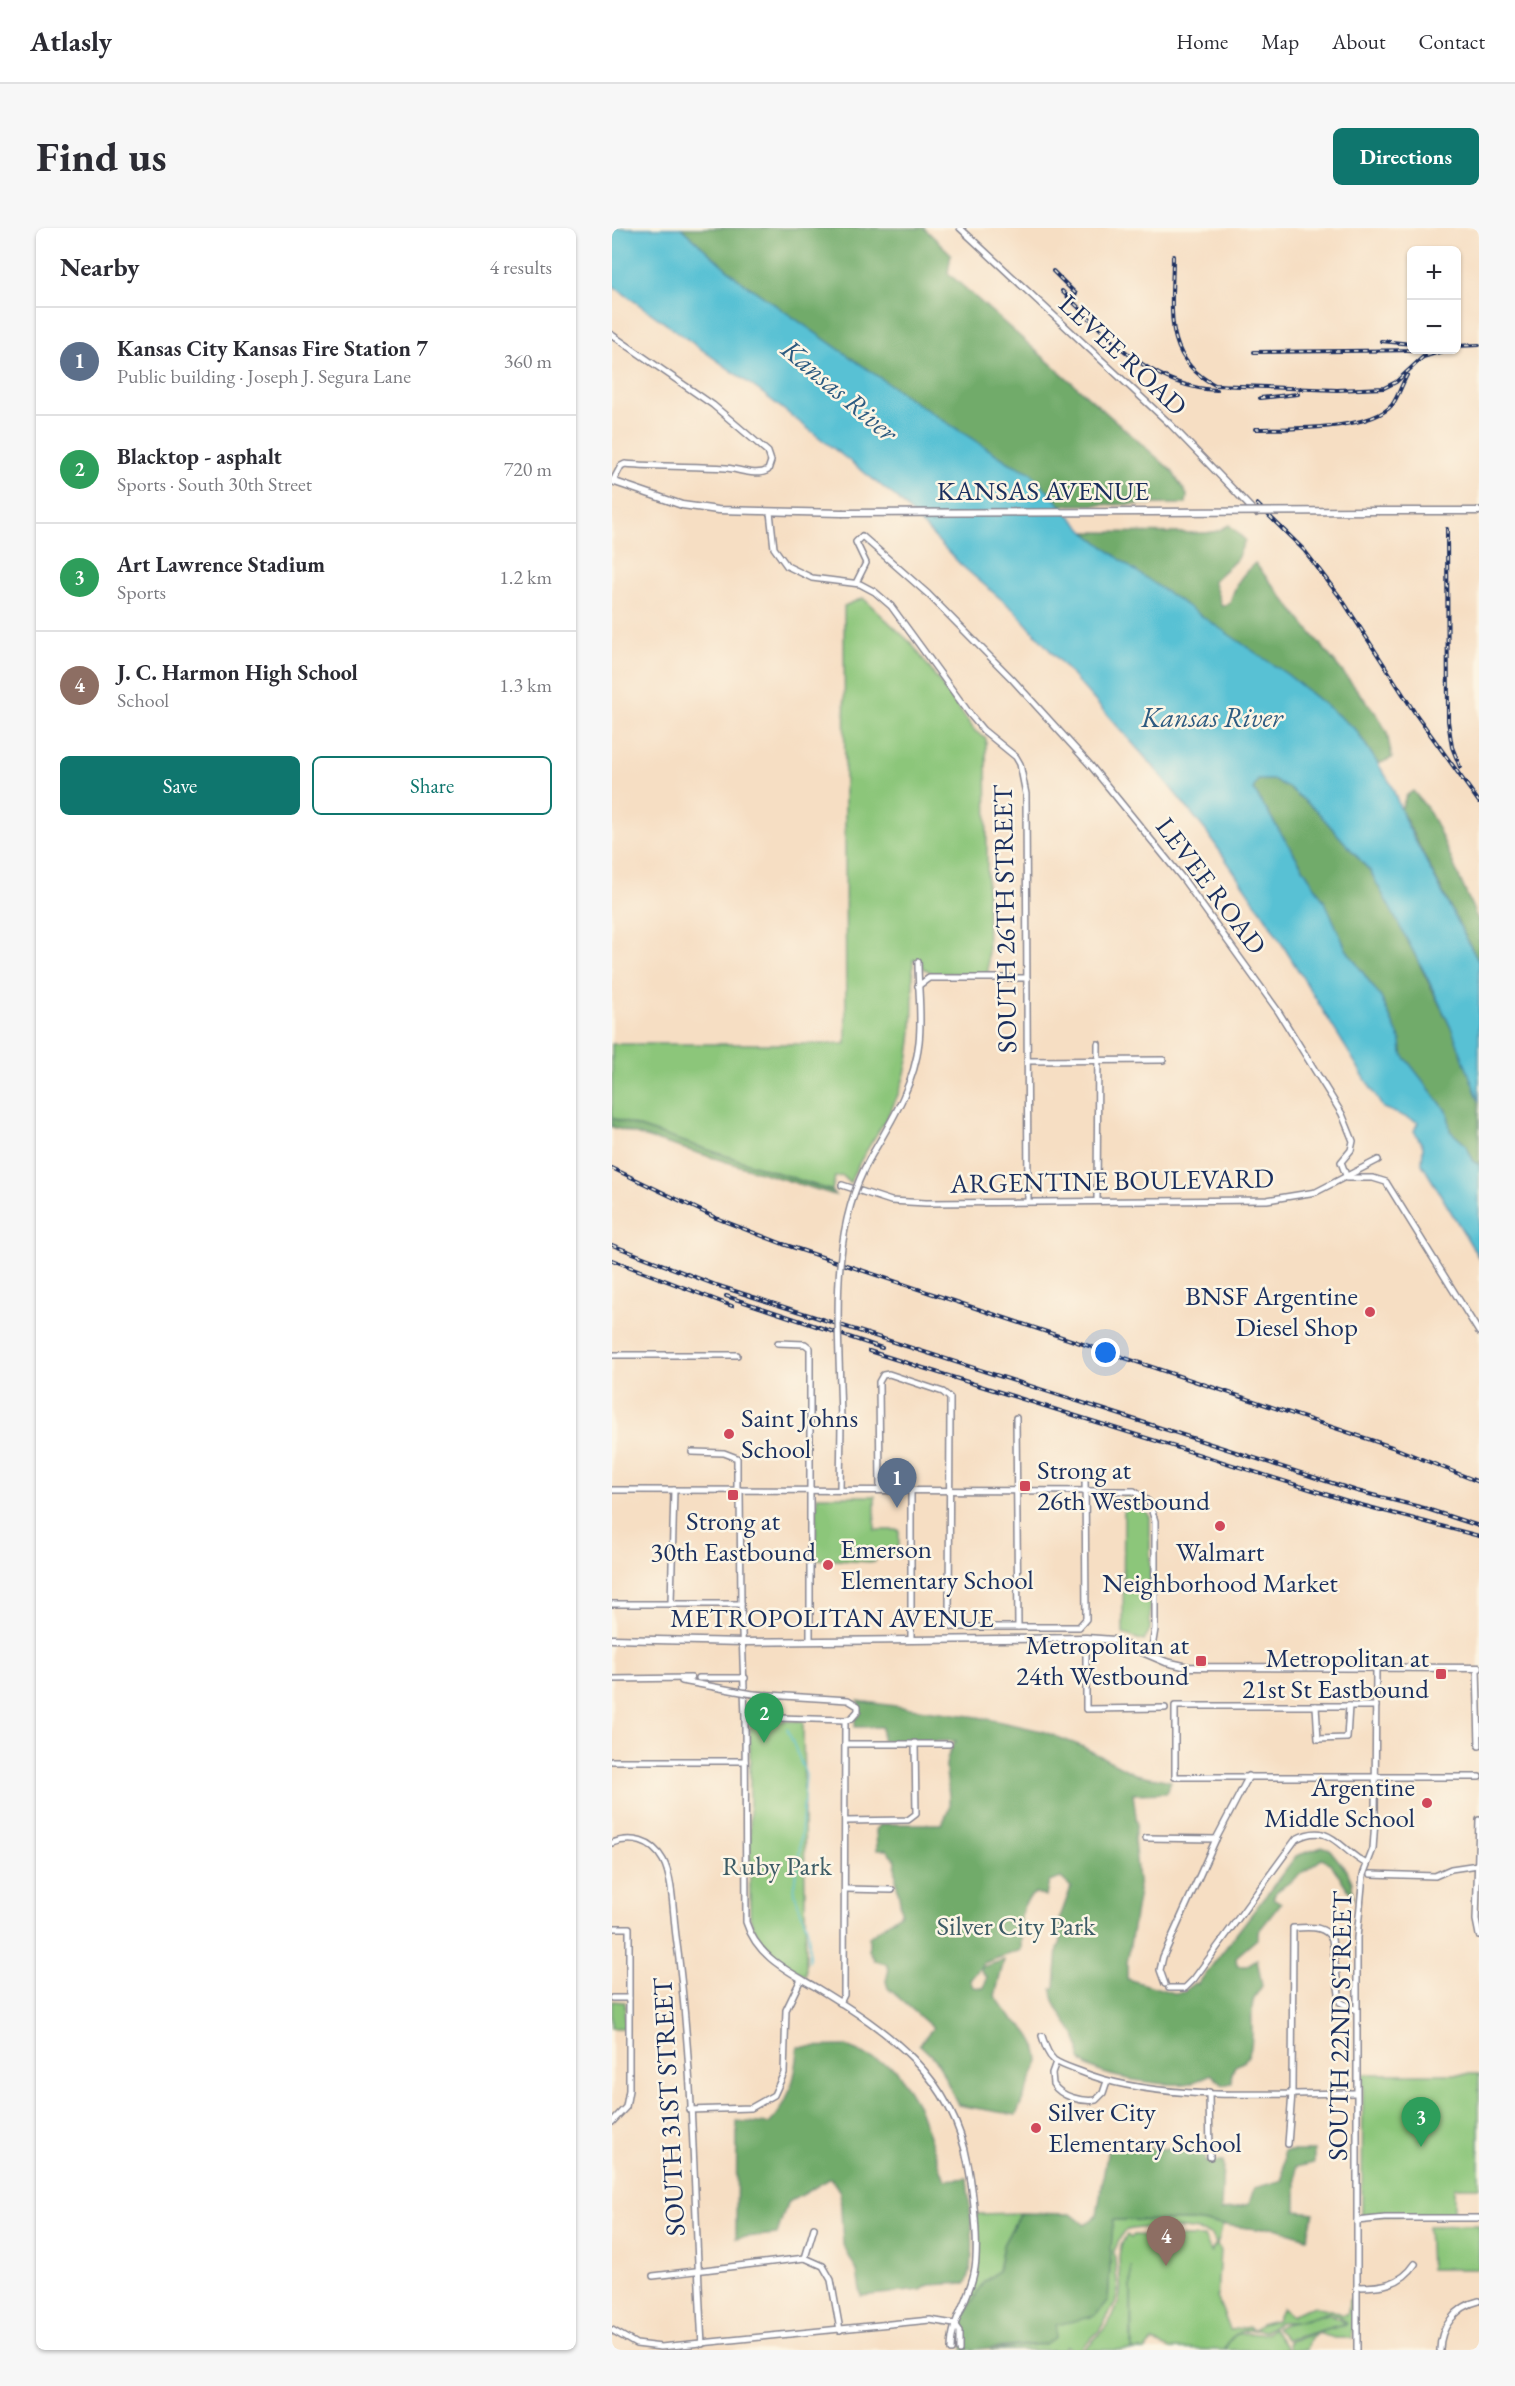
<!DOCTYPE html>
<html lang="en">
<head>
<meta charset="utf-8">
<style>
  :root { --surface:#fff; --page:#f7f7f7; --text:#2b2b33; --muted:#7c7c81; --line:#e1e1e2; --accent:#0f766e }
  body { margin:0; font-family:"EB Garamond",serif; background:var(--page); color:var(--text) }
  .controls { position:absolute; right:18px; top:18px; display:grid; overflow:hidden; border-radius:9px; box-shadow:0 2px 4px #0004 }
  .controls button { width:54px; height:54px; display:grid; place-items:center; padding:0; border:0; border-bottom:2px solid var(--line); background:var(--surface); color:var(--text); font:30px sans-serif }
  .you { position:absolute; left:494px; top:1125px; width:21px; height:21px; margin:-15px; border:4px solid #fff; border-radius:50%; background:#1a73e8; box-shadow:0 0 0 9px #1a73e833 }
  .badge { display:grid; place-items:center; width:39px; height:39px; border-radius:50%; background:var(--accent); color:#fff; font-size:20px; font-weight:700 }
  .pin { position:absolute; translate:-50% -50px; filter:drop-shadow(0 2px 3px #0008) }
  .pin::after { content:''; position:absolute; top:32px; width:21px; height:18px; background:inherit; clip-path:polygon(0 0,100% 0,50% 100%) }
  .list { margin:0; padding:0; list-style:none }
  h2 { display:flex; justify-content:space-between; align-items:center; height:78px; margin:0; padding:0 24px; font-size:26px }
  h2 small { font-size:20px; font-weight:400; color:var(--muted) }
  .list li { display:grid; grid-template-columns:39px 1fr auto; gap:18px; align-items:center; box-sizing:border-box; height:108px; padding:0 24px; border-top:2px solid var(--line) }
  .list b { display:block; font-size:22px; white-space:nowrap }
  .list p { margin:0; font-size:20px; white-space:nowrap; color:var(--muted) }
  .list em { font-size:20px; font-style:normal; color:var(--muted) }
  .actions { display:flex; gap:12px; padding:18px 24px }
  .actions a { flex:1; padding:14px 0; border:2px solid var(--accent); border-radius:9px; text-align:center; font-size:21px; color:var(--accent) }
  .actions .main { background:var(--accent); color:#fff }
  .map { position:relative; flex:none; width:867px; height:2122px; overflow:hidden; border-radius:9px }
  header { display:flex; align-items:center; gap:36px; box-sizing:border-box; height:84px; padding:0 30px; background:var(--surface); border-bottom:2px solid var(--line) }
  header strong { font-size:28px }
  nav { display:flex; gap:33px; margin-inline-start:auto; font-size:21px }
  .intro { display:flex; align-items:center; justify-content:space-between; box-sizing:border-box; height:144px; padding:0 36px }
  h1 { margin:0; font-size:42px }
  .button { padding:15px 27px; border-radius:9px; background:var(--accent); color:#fff; font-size:21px; font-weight:700 }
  main { display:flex; gap:36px; padding:0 36px }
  aside { flex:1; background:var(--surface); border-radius:9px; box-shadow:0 2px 4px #0004 }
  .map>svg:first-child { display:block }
</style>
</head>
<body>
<header>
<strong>Atlasly</strong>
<nav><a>Home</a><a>Map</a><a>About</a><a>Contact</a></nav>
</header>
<div class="intro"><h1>Find us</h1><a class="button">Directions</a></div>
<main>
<aside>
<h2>Nearby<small>4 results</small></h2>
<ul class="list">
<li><span class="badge" style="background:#5c6f8a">1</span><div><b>Kansas City Kansas Fire Station 7</b><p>Public building · Joseph J. Segura Lane</p></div><em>360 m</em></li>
<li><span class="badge" style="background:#2e9e5b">2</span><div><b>Blacktop - asphalt</b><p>Sports · South 30th Street</p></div><em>720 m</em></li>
<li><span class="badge" style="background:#2e9e5b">3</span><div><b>Art Lawrence Stadium</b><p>Sports</p></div><em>1.2 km</em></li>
<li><span class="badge" style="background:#8d6e63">4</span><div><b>J. C. Harmon High School</b><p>School</p></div><em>1.3 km</em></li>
</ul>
<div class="actions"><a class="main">Save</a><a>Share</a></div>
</aside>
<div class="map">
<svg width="867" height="2122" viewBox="0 0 867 2122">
  <rect width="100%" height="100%" fill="#fcf5e5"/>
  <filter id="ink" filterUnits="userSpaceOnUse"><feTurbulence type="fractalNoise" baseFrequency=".0167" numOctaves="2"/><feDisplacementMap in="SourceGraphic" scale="12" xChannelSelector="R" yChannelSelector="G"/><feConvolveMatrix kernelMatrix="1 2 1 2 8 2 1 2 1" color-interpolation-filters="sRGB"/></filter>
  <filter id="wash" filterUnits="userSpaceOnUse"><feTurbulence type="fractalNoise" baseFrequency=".008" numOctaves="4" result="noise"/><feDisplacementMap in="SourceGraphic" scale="24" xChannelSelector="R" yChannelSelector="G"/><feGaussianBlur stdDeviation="1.35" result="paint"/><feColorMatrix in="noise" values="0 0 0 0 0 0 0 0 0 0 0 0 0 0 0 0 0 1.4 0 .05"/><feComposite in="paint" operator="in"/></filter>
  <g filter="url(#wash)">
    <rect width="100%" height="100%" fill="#f6dec3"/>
    <g fill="#8cc67a" stroke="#547a6c" stroke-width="1.5">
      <path d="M251,370L300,416L363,503L374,511L376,746L320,745L311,740L309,732H301C301,782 304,832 281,878C268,904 248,928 238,955L231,948L223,949L220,963L0,890V816H234L232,378Z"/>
      <path d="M205,1268H263V1302H287V1329H263V1334L203,1331Z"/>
      <path d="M512,1268L528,1274L538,1289V1401L532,1413L511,1406Z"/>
      <path d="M145,1493H191L194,1748C168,1732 146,1720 138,1689V1498Z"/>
      <path d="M0,1773L13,1774L12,1800H0Z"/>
      <path d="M751,1846H867V1959H842V1987L750,1988Z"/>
      <path d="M408,1985L391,2017L386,2043L371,2055L351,2090L366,2043L365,1986Z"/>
      <path d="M500,1992L580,1993L611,1997L605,2017L608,2023L605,2069L618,2102L638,2099L640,2102C627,2102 616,2109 613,2122L559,2121L541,2114L533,2122H520L519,2038V2122H471C487,2108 505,2090 508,2067C511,2046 500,2027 515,2007L519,2010L522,2007L558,2009L561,2017L560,2009H592L599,2024L604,2016L601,2009C590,1999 523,1996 511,2004L502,2023L506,2063L503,2076L487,2103L467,2122H457V2119H453L452,2122H378L433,2116L444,2097L496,2073Z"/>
      <path d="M867,1997V2041H818L816,1998Z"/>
      <path d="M742,2071L740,2110H723L705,2105L698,2111L695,2122H678L676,2116L678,2113L735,2096L728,2089L717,2084L685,2094H667L653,2103L641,2102L649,2096L664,2092L670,2080L680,2088C696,2075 714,2078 731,2087L736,2085L737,2072Z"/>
      <path d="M716,2086L734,2095L675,2112L664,2099C667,2096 706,2090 716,2086Z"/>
      <path d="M661,2100L676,2122H614C621,2096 639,2109 654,2105C657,2104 659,2101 661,2100Z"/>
    </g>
    <g fill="#71ab6a" stroke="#466d64" stroke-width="1.5">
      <path d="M69,0H312L339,26L336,45L560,243L575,267L574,276L448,277L418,244L398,236L304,175L126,51Z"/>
      <path d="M617,297L633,312L625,331L601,353L610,379L618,375C623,357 629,347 643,335L766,488L775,505L780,530L766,536L744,502L676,447L517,339L473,304L594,305L606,303Z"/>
      <path d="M646,552H661L676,559L705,583L758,643L783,687L841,804L863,859L867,873V937L862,934L854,917L838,903L836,885L790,826L789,813L769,770L734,721L714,676L641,561Z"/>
      <path d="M801,563L815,580L825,598L867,695V735L789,582L794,568Z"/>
      <path d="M0,890L220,963L223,967L0,899Z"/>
      <path d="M246,1473L366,1489L430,1503L469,1518L523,1546L559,1553L554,1565L521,1566L525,1596L522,1611L527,1663L515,1735V1751L562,1765L572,1764L582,1755L586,1756L684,1628L710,1619L718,1622L735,1643L740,1654L741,1669L719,1636L710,1631L664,1664L661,1670L669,1675L646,1704V1710L624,1729L625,1738H634L645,1731L650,1758C647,1762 642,1769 641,1774C636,1795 649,1830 623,1838L620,1845V1855L611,1857L599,1846C591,1850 581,1856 572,1856C550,1858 480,1849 468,1831C467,1828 468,1825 468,1821C467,1804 440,1784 440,1761L443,1759L446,1721L449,1713L446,1695L459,1659L449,1650L437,1654L434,1668L423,1665C403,1678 410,1702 409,1722L372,1735L358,1752L361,1759L372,1760L375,1750L369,1742L370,1739L392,1732L383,1768L400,1791C414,1798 426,1815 427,1833L404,1887L346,1877L325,1833L307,1816L321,1800L276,1760L274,1753L277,1741L274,1736L263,1733L257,1722V1709L289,1685C289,1667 281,1652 284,1633L275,1622H265L264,1602L269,1596H330C332,1591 337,1584 337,1578C339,1552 325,1540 344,1513H270V1499H243V1491L249,1486Z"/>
      <path d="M233,1818L284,1841L306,1878L333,1952L355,1950C357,1979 367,2029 354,2055L317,2057L309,2062L249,2068L245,2043L231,2017L228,1964L219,1950L175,1975L165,2006L124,2010L125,1893L157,1896C177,1877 185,1845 186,1819Z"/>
      <path d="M496,1920L594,1921L593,1934H611L609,1983L637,1976L642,1960L671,1952L672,1923H702V1935L684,1939V1983L702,1985L695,2010L660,1999L644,2001L580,1993L501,1992L496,2073L483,2088L444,2097L443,2109L433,2116L351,2122V2090L371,2055L386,2043L391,2017L408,1985L459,1986L473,1997L485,1987Z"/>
    </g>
    <path fill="#58c1d4" stroke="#3a7899" stroke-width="1.5" d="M0,0H69L126,51L304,175L398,235L418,244L473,304L518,339L676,447L744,502L779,556L794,595L867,735V873L841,804L814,747L758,643L705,583L676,559L661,552H646L641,561L714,676L734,721L769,770L789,813L790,826L836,885L838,903L854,917L862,934L867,937V1030L810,936L811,918L802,903L806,894L771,880L654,690L594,603L540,537L403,383L349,337L285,270L149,164L0,57Z"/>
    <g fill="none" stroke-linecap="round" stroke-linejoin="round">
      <path stroke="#58c1d4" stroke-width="1.5" d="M175,1500L194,1547L186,1642C176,1662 189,1680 195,1699C198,1710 197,1722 197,1734"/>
    </g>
  </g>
  <g filter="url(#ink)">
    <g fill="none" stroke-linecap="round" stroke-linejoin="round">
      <defs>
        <g id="minor">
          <path d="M348,0L558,196L644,285"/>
          <path d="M0,107L101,177L156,224L159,233L156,242C144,249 127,241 114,240C80,238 47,239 13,236L9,238L1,253"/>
          <path d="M158,284L162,320L175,338L200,350L248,356L263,364L279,378L360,489L371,502L404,529L408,536L414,566L416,973"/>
          <path d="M244,355L254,335L244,314L250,308L316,366L400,451L479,538L571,651L666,783L730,886L741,913L739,922L729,934L735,950H761L774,954L867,1104"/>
          <path d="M306,758L317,750H415"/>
          <path d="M415,833L551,832"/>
          <path d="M258,930C279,894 303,856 307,814C310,788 306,760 306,734"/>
          <path d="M230,957L279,973L314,975L655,972L704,964L766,932"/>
          <path d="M485,973L486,816"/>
          <path d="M166,1115L193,1116L198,1120V1413"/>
          <path d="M0,1127H125"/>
          <path d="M404,1190L406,1399"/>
          <path d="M80,1224L112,1225L125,1230V1262"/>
          <path d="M0,1262L522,1263L537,1274L543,1293V1401L539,1426"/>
          <path d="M128,1262L129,1376L133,1489L134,1694C145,1729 176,1743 205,1760C277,1804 340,1847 356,1936C361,1963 368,2020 362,2045C356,2074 339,2092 339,2122"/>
          <path d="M228,1262L229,1195"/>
          <path d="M268,1262L267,1154L271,1147L277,1146L331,1164L338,1170V1176L337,1393L341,1399H467L474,1391L473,1242"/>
          <path d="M299,1262V1411"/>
          <path d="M59,1375L62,1262"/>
          <path d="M0,1376H129"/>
          <path d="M474,1410V1481L553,1480"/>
          <path d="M865,1440L867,1518"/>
          <path d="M87,1450H133"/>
          <path d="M0,1451L79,1450"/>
          <path d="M70,1453L124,1463"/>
          <path d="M704,1478L706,1511L735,1510L737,1478"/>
          <path d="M764,1478H563V1549H867"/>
          <path d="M133,1489L233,1492L239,1491L246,1483V1478L236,1472L141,1466"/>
          <path d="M234,1516H337"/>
          <path d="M0,1533H133"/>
          <path d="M867,1592L864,1692L867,1707"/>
          <path d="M233,1593L296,1592L304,1586L303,1515"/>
          <path d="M534,1610L604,1611"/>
          <path d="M0,1615C19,1608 40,1612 51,1632C61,1650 61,1686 64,1708C82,1840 82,1982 90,2116"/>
          <path d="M759,1646L823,1648L839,1641L866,1637"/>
          <path d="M233,1661L280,1662"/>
          <path d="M0,1700H17V1862L14,1879L0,1894"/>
          <path d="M553,1756L548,1742L551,1729L604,1611L637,1548"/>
          <path d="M557,1760H573L582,1751L684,1611C719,1593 727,1622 755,1636"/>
          <path d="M0,1770H17"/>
          <path d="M228,1775L232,1767L233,1492"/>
          <path d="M430,1808C433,1817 435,1826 442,1832C449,1837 459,1840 467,1843C544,1875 660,1865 744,1865"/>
          <path d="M444,1834L440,1845L441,1856C449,1869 470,1874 484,1872L491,1865L495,1853"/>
          <path d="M597,1864L598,1929"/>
          <path d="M77,1882L139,1880L162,1867L172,1845L174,1782L189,1751"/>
          <path d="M676,1916L680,1865L681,1700C696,1700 712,1696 720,1711L728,1774L744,1782"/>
          <path d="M745,1993L773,1990H867"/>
          <path d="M193,2030L202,2000"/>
          <path d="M41,2048L193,2030L211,2038L219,2052L228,2102"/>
          <path d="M746,2059C769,2059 789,2057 803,2036"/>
          <path d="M342,2096L347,2103V2122"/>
          <path d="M0,2102L24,2116L49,2119L318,2092L342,2096"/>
          <path d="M745,2122V1710L751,1647L761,1621L763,1592L764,1440"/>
          <path d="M828,2122C828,2100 844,2078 867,2073"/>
        </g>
        <g id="major">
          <path d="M0,253L70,277L106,282L230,285"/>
          <path d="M768,283H867"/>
          <path d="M0,1411L132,1414L474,1410L502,1412L554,1434L576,1439L867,1440"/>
        </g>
        <path id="highway" d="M866,1637L867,1638"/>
      </defs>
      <use href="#minor" stroke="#888690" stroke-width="8"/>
      <use href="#major" stroke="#888690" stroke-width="9"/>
      <use href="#highway" stroke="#888690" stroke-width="10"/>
      <use href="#minor" stroke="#fff" stroke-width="5"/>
      <use href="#major" stroke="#fff" stroke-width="6"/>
      <use href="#highway" stroke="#fff" stroke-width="8"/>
      <defs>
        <g id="rail">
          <path d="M561,28C561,80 549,129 603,157L725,162L772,160L784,154L811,129L834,122"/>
          <path d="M441,43L464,66"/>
          <path d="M450,63C495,107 537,159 605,162"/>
          <path d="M769,113L800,116"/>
          <path d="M844,118L867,117"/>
          <path d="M642,124L813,122"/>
          <path d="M648,170L686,166"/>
          <path d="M643,201C676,200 758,203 780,177C786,169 790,156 795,147"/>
          <path d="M645,276L692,322L731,373L803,485L867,574"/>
          <path d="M835,301L836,493L840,519L848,539"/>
          <path d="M0,940L104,990L171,1016L780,1219L867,1254"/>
          <path d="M0,1017L104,1057L745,1263L812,1280L867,1298"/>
          <path d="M0,1032L120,1078"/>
          <path d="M114,1068L270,1120"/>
          <path d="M257,1123L742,1275L867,1308"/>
        </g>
      </defs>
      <use href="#rail" stroke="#1b2f5e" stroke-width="4"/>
      <use href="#rail" stroke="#fcf5e5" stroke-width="1.5" stroke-dasharray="4.5" stroke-linecap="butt"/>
      <defs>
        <g id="minor-bridge">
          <path d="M229,1195C228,1108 214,1008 258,930"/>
          <path d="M124,1463L141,1466"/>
        </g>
        <path id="major-bridge" d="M230,285L768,283"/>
      </defs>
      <use href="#minor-bridge" stroke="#888690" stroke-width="8" stroke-linecap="butt"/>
      <use href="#major-bridge" stroke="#888690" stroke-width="9" stroke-linecap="butt"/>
      <use href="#minor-bridge" stroke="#fff" stroke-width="5"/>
      <use href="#major-bridge" stroke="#fff" stroke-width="6"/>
    </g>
  </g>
  <g fill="#d1495b" stroke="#fcf5e5" stroke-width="2">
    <circle cx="758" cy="1084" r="6"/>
    <circle cx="117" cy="1206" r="6"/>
    <rect x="407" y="1252" width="12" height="12" rx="3"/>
    <rect x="115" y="1261" width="12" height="12" rx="3"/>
    <circle cx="608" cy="1298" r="6"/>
    <circle cx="216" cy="1337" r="6"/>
    <rect x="583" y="1427" width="12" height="12" rx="3"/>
    <rect x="823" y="1440" width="12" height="12" rx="3"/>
    <circle cx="815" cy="1575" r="6"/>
    <circle cx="424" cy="1900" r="6"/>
  </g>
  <g text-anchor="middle" stroke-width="5" stroke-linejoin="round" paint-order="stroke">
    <g font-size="27" fill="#1b2f5e" stroke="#fcf5e5">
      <text transform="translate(511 127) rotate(43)" y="9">LEVEE ROAD</text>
      <text x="431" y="272">KANSAS AVENUE</text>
      <text transform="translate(599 658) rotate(53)" y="9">LEVEE ROAD</text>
      <text transform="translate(393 691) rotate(-91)" y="9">SOUTH 26TH STREET</text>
      <text transform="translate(500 953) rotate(-1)" y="9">ARGENTINE BOULEVARD</text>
      <text x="220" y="1399">METROPOLITAN AVENUE</text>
      <text transform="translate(728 1798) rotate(-89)" y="9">SOUTH 22ND STREET</text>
      <text transform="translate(57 1879) rotate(-93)" y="9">SOUTH 31ST STREET</text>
    </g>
    <g font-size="27" fill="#1b2f5e" stroke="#fcf5e5" text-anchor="end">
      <text x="746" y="1077">BNSF Argentine<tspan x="746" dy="31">Diesel Shop</tspan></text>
      <text x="129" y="1199" text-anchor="start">Saint Johns<tspan x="129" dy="31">School</tspan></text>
      <text x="425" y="1251" text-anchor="start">Strong at<tspan x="425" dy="31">26th Westbound</tspan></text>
      <text x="121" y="1302" text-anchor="middle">Strong at<tspan x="121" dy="31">30th Eastbound</tspan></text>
      <text x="228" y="1330" text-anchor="start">Emerson<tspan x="228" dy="31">Elementary School</tspan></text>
      <text x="608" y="1333" text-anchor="middle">Walmart<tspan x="608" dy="31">Neighborhood Market</tspan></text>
      <text x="577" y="1426">Metropolitan at<tspan x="577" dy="31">24th Westbound</tspan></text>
      <text x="817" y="1439">Metropolitan at<tspan x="817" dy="31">21st St Eastbound</tspan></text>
      <text x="803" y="1568">Argentine<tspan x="803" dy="31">Middle School</tspan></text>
      <text x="436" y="1893" text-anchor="start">Silver City<tspan x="436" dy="31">Elementary School</tspan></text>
    </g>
    <g font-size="27" fill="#3d5c66" stroke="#fcf5e5">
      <text x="165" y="1647">Ruby Park</text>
      <text x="404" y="1707">Silver City Park</text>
    </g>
    <g font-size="28" font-style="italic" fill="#2d5b81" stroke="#fcf5e5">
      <text transform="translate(228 162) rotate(40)" y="10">Kansas River</text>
      <text x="600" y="499">Kansas River</text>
    </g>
  </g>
</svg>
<div class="controls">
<button>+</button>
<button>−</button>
</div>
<div class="you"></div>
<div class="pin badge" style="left:285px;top:1280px;background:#5c6f8a">1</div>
<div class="pin badge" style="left:152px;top:1515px;background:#2e9e5b">2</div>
<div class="pin badge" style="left:809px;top:1919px;background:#2e9e5b">3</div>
<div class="pin badge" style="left:554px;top:2038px;background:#8d6e63">4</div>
</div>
</main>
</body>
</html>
